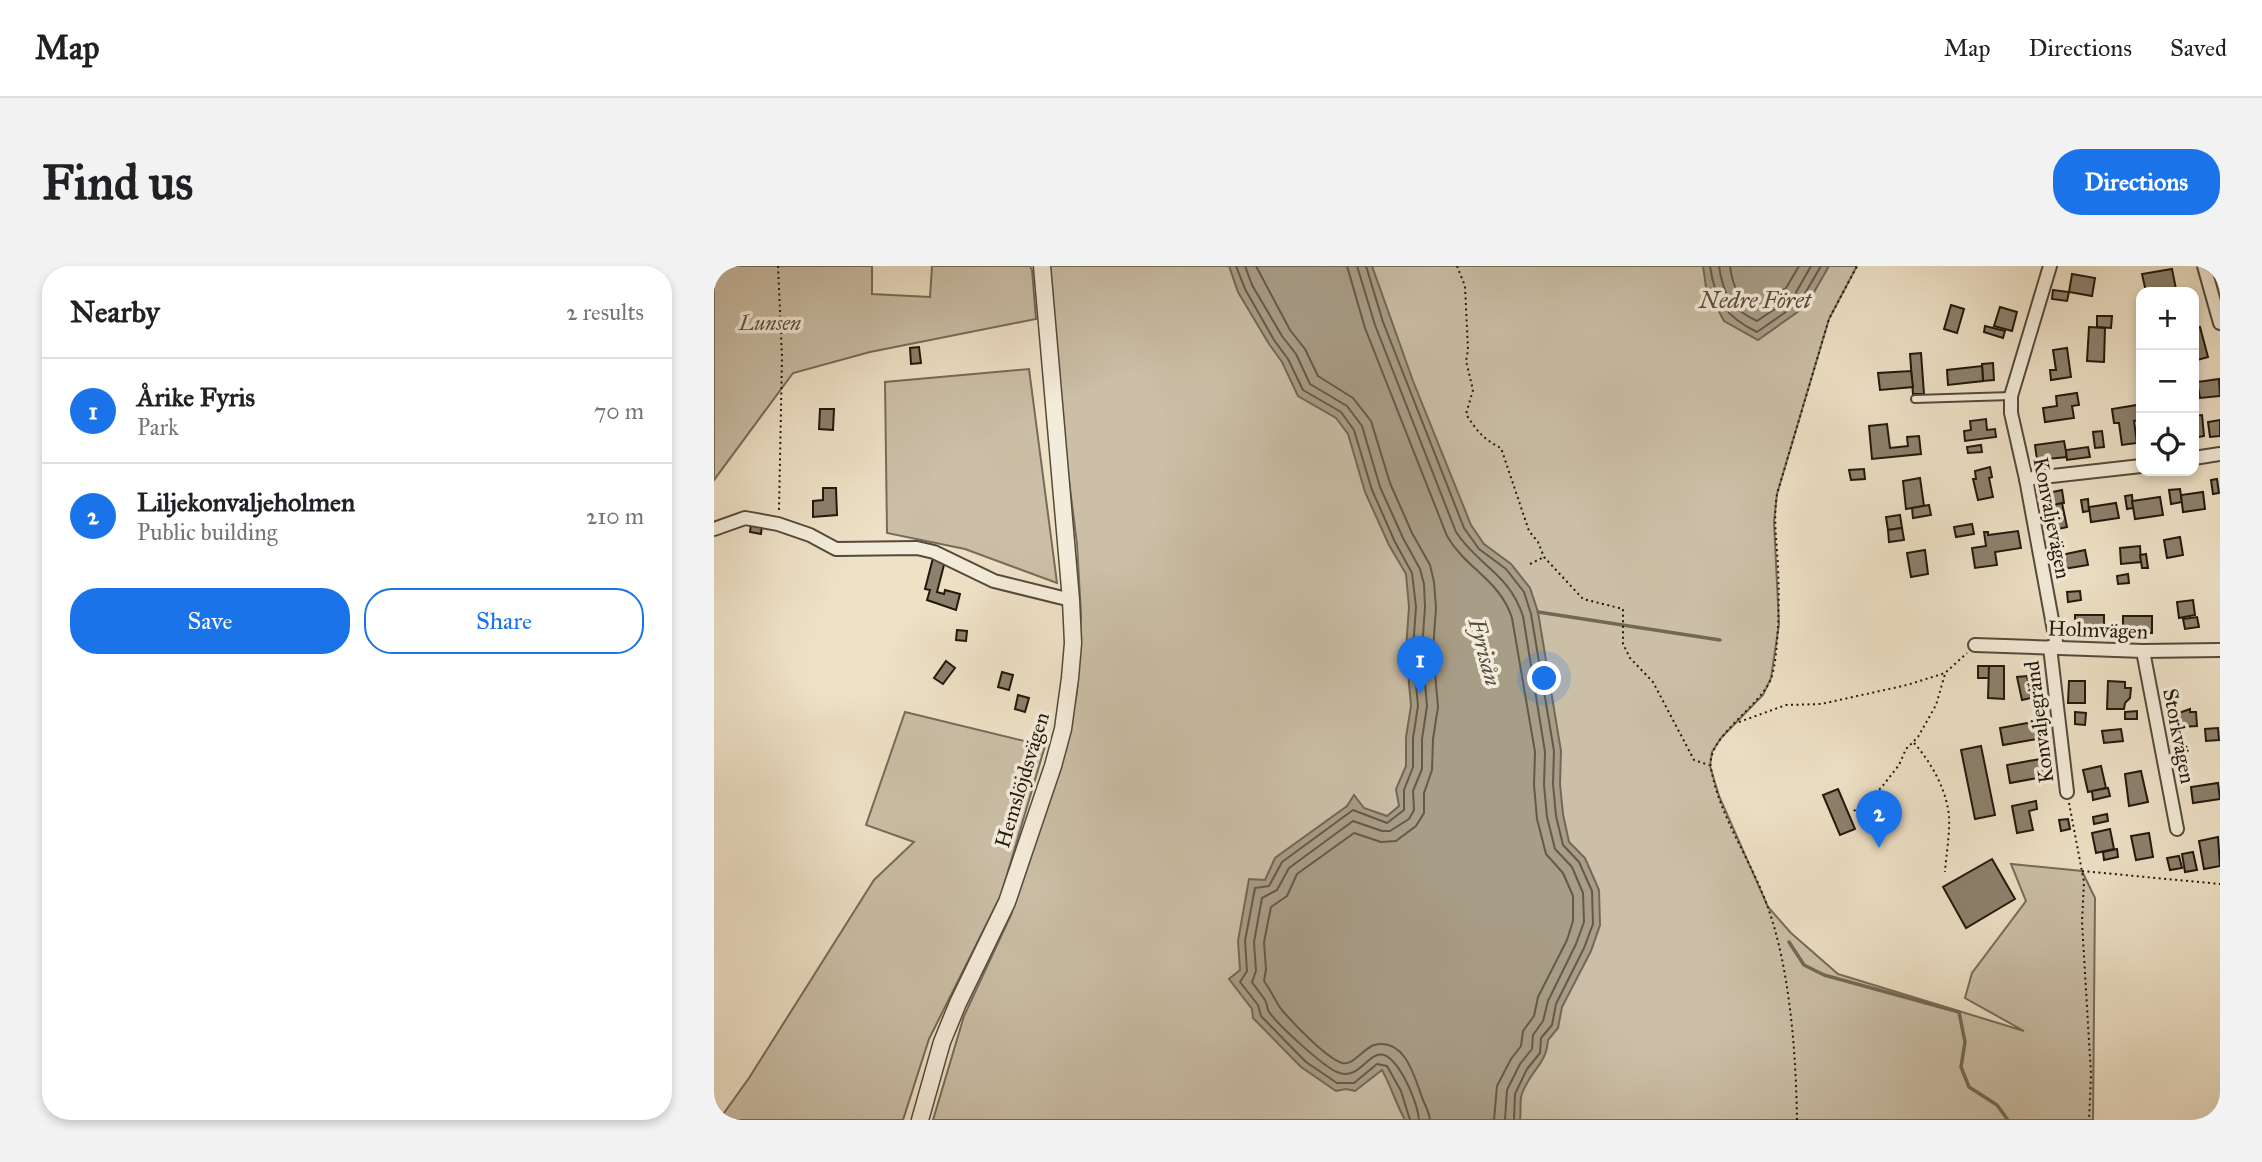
<!DOCTYPE html>
<html lang="en">
<head>
<meta charset="utf-8">
<style>
  :root { --surface:#fff; --page:#f2f2f2; --text:#202124; --muted:#757577; --line:#e0e0e0; --accent:#1a73e8 }
  body { margin:0; font-family:"IM FELL Great Primer",serif; background:var(--page); color:var(--text) }
  .controls { position:absolute; right:21px; top:21px; display:grid; overflow:hidden; border-radius:14px; box-shadow:0 4px 10px #0003 }
  .controls button { width:63px; height:63px; display:grid; place-items:center; padding:0; border:0; border-bottom:2px solid var(--line); background:var(--surface); color:var(--text); font:35px sans-serif }
  .you { position:absolute; left:831px; top:413px; width:24px; height:24px; margin:-18px; border:5px solid #fff; border-radius:50%; background:#1a73e8; box-shadow:0 0 0 10px #1a73e833 }
  .badge { display:grid; place-items:center; width:46px; height:46px; border-radius:50%; background:var(--accent); color:#fff; font-size:23px; font-weight:700 }
  .pin { position:absolute; translate:-50% -58px; filter:drop-shadow(0 2px 4px #0008) }
  .pin::after { content:''; position:absolute; top:37px; width:24px; height:21px; background:inherit; clip-path:polygon(0 0,100% 0,50% 100%) }
  .list { margin:0; padding:0; list-style:none }
  h2 { display:flex; justify-content:space-between; align-items:center; height:91px; margin:0; padding:0 28px; font-size:30px }
  h2 small { font-size:23px; font-weight:400; color:var(--muted) }
  .list li { display:grid; grid-template-columns:46px 1fr auto; gap:21px; align-items:center; box-sizing:border-box; height:105px; padding:0 28px; border-top:2px solid var(--line) }
  .list b { display:block; font-size:26px; white-space:nowrap }
  .list p { margin:0; font-size:23px; white-space:nowrap; color:var(--muted) }
  .list em { font-size:23px; font-style:normal; color:var(--muted) }
  .actions { display:flex; gap:14px; padding:21px 28px }
  .actions a { flex:1; padding:16px 0; border:2px solid var(--accent); border-radius:28px; text-align:center; font-size:24px; color:var(--accent) }
  .actions .main { background:var(--accent); color:#fff }
  .icon { flex:none; width:38px; height:38px; fill:none; stroke:currentColor; stroke-width:2; stroke-linecap:round; stroke-linejoin:round }
  .map { position:relative; flex:none; width:1506px; height:854px; overflow:hidden; border-radius:28px }
  header { display:flex; align-items:center; gap:42px; box-sizing:border-box; height:98px; padding:0 35px; background:var(--surface); border-bottom:2px solid var(--line) }
  header strong { font-size:33px }
  nav { display:flex; gap:38px; margin-inline-start:auto; font-size:24px }
  .intro { display:flex; align-items:center; justify-content:space-between; box-sizing:border-box; height:168px; padding:0 42px }
  h1 { margin:0; font-size:49px }
  .button { padding:18px 32px; border-radius:28px; background:var(--accent); color:#fff; font-size:24px; font-weight:700 }
  main { display:flex; gap:42px; padding:0 42px }
  aside { flex:1; background:var(--surface); border-radius:28px; box-shadow:0 4px 10px #0003 }
  .map>svg:first-child { display:block }
</style>
</head>
<body>
<header>
<strong>Map</strong>
<nav><a>Map</a><a>Directions</a><a>Saved</a></nav>
</header>
<div class="intro"><h1>Find us</h1><a class="button">Directions</a></div>
<main>
<aside>
<h2>Nearby<small>2 results</small></h2>
<ul class="list">
<li><span class="badge">1</span><div><b>Årike Fyris</b><p>Park</p></div><em>70 m</em></li>
<li><span class="badge">2</span><div><b>Liljekonvaljeholmen</b><p>Public building</p></div><em>210 m</em></li>
</ul>
<div class="actions"><a class="main">Save</a><a>Share</a></div>
</aside>
<div class="map">
<svg width="1506" height="854" viewBox="0 0 1506 854">
  <rect width="100%" height="100%" fill="#eee1c6"/>
  <filter id="stains"><feTurbulence type="fractalNoise" baseFrequency=".00286" numOctaves="4"/><feColorMatrix values="0 0 0 0 .2 0 0 0 0 .09 0 0 0 0 .02 0 0 0 .5 -.17"/></filter>
  <radialGradient id="worn" r=".72"><stop offset=".6" stop-color="#630" stop-opacity="0"/><stop offset="1" stop-color="#630" stop-opacity=".3"/></radialGradient>
  <g fill="#cbbfa7" stroke="#766c5a" stroke-width="2">
    <path d="M0,0H158V28L216,31L218,0H316L318,4L322,53L156,86L79,107L0,214Z"/>
    <path d="M328,0H1143L1115,53L1063,228L1060,256L1065,358L1057,412L1049,429L1007,472L998,486L996,500L1005,530L1054,641L1077,667L1124,708L1310,765L1251,732L1258,707L1312,635L1297,598L1368,605L1381,632L1379,854H219L250,750L297,649L354,472L363,426L367,349L363,278Z"/>
    <path d="M315,103L343,317L251,283L173,267L171,116Z"/>
    <path d="M191,446L331,480L287,629L215,773L189,854H5L35,812L160,614L200,576L152,559Z"/>
  </g>
  <g fill="#a89d87" stroke="#726856" stroke-width="2">
    <path d="M515,0H658L699,115L757,259L770,278L797,298L816,322L824,346L847,485L846,518L849,548L855,576L871,592L885,624L886,659L877,685L848,741L844,762L834,774C833,799 813,807 807,831C806,838 807,847 806,854H691C682,838 677,820 668,804L641,825L632,823L622,825L587,801L539,752L538,743L515,713L526,704L524,675L535,613L551,614L561,592L633,540L640,529L650,542L673,550L685,540L682,523L692,500V471L697,440L692,383L695,341L692,308L675,279L651,226L634,168L622,152L584,130L568,96L555,78L524,26Z"/>
    <path d="M989,0H1115L1092,40L1044,74L1010,55L992,21Z"/>
  </g>
  <g fill="none" stroke-linecap="round" stroke-linejoin="round">
    <g stroke="#645a4a" stroke-width="2">
      <path d="M522,0L531,23L560,74L574,93L589,124L627,146L640,164L658,224L681,276L698,307L702,341L699,383L704,440L699,472V501L690,524V544L673,557L639,544L568,596L555,620L541,622L531,675L533,705L526,716L544,739L547,750L592,796L623,817H640L663,798L673,800L687,825L696,854"/>
      <path d="M531,0L538,19L568,70L582,88L596,118L633,140L648,160L666,221L689,272L706,303L710,318L711,341L708,383L713,440L708,473V503L699,525L700,544L695,553L676,565H668L639,555L575,602L563,624L548,632L540,676L542,705L538,716C542,722 547,728 551,734C553,737 553,741 554,744C560,756 610,801 623,806C653,820 659,755 691,813C697,824 704,842 705,854"/>
      <path d="M542,0L576,64L591,83L604,110L639,132L657,155L676,217L698,267L716,299L720,316L722,342L719,384L724,441L719,473L718,504L710,527V547L702,560L682,575L667,576L640,567L583,608L573,630L557,641L550,676L552,703L550,715C556,723 562,736 567,743C578,756 612,792 628,797C639,800 650,782 660,779C692,771 701,813 709,834C712,841 715,846 716,854"/>
      <path d="M633,0L651,62L733,270C752,303 786,314 798,352L821,486L820,519L823,553L832,588L849,607L859,630V655L853,674L824,731L820,750L809,765L807,780L797,793L783,820L780,854"/>
      <path d="M643,0L661,59L742,266C765,301 794,306 809,350L831,486L830,519L833,551L841,583L858,601L869,627L870,656L862,678L834,735L829,755L819,769L818,783L806,798L793,824L791,854"/>
      <path d="M652,0L669,56L750,262L765,283L792,303L810,326L817,348L840,485L839,518L842,550L849,579L865,596L878,625L879,658L870,682L842,738L838,759L827,772L826,787L813,803L801,828L800,854"/>
      <path d="M996,0C1001,35 1012,51 1043,66L1086,36L1107,0"/>
      <path d="M1005,0C1009,28 1017,43 1043,55L1080,30L1097,0"/>
      <path d="M1016,0C1018,18 1025,35 1042,43L1072,22L1085,0"/>
    </g>
    <g stroke="#726856" stroke-width="3.5">
      <path d="M824,346L1006,374"/>
      <path d="M1075,676L1090,699L1110,709L1245,746L1251,776L1247,801L1255,821L1283,839L1294,854"/>
    </g>
  </g>
  <g fill="#8c816d" stroke="#21180d" stroke-width="2">
    <path d="M1458,3L1462,23L1432,26L1428,8Z"/>
    <path d="M1358,8L1381,12L1378,30L1355,26Z"/>
    <path d="M1339,24L1355,26L1353,35L1338,33Z"/>
    <path d="M1237,39L1250,43L1243,67L1230,63Z"/>
    <path d="M1286,41L1303,46L1298,65L1280,60Z"/>
    <path d="M1383,50H1398L1397,62L1383,61Z"/>
    <path d="M1271,60L1291,65L1289,72L1270,66Z"/>
    <path d="M1375,61L1391,62L1390,96L1373,95Z"/>
    <path d="M1486,61L1494,91L1480,95V62Z"/>
    <path d="M205,81L207,97L197,98L196,82Z"/>
    <path d="M1353,82L1357,111L1337,114L1336,104H1342L1339,84Z"/>
    <path d="M1207,87L1210,128H1199L1196,88Z"/>
    <path d="M1279,97L1280,114L1269,115L1268,98Z"/>
    <path d="M1268,100L1269,115L1234,119L1233,104Z"/>
    <path d="M1197,105L1199,121L1166,124L1164,107Z"/>
    <path d="M1505,113L1506,130L1486,132L1483,116Z"/>
    <path d="M1363,127L1365,139L1358,140L1360,152L1331,156L1329,142L1343,140L1342,130Z"/>
    <path d="M1423,139L1425,154L1420,155L1423,177L1408,179L1405,157H1400L1398,143Z"/>
    <path d="M106,143H120L119,164L105,163Z"/>
    <path d="M1488,149L1490,170L1480,172V150Z"/>
    <path d="M1272,153L1273,164L1281,163L1282,171L1251,175L1250,165L1257,164L1256,155Z"/>
    <path d="M1506,154V170L1496,171L1494,156Z"/>
    <path d="M1173,158L1176,182L1194,180L1193,171L1205,170L1207,188L1158,193L1155,160Z"/>
    <path d="M1388,165L1390,181L1381,182L1379,166Z"/>
    <path d="M1350,175L1353,191L1323,194L1321,179Z"/>
    <path d="M1267,179L1268,186L1254,187L1253,181Z"/>
    <path d="M1374,181L1376,191L1353,194L1352,184Z"/>
    <path d="M1276,201L1278,211L1275,212L1279,231L1264,234L1259,213H1262L1261,205Z"/>
    <path d="M1150,203L1151,213L1137,214L1135,204Z"/>
    <path d="M1206,212L1210,240L1192,243L1189,215Z"/>
    <path d="M1503,213L1505,227L1499,228L1497,214Z"/>
    <path d="M109,222H122L123,249L99,251V235L109,234Z"/>
    <path d="M1466,223L1468,236L1457,238L1455,224Z"/>
    <path d="M1348,224L1350,237L1337,240L1334,227Z"/>
    <path d="M1489,226L1491,243L1469,246L1467,229Z"/>
    <path d="M1418,229L1419,242L1413,243L1411,230Z"/>
    <path d="M1446,231L1449,249L1421,253L1418,235Z"/>
    <path d="M1374,233L1375,245L1369,246L1367,234Z"/>
    <path d="M1348,237L1353,261L1336,265L1331,241Z"/>
    <path d="M1402,237L1405,252L1377,256L1375,241Z"/>
    <path d="M1215,239L1217,249L1199,252L1198,242Z"/>
    <path d="M1186,249L1188,262L1174,264L1172,251Z"/>
    <path d="M37,258L48,259L47,268L36,266Z"/>
    <path d="M1258,258L1260,268L1242,271L1240,261Z"/>
    <path d="M1188,262L1190,274L1175,276L1174,264Z"/>
    <path d="M1304,265L1307,282L1281,286L1283,299L1261,302L1258,282L1272,280L1270,266H1274V269Z"/>
    <path d="M1466,271L1469,289L1453,292L1450,274Z"/>
    <path d="M1426,280L1427,296L1407,298L1406,282Z"/>
    <path d="M1211,284L1214,308L1197,311L1193,287Z"/>
    <path d="M1371,284L1374,299L1349,303L1347,289Z"/>
    <path d="M1432,288L1434,302H1428L1426,289Z"/>
    <path d="M219,292L231,295L223,326L230,328L231,324L246,328L242,344L213,334L216,324L211,323Z"/>
    <path d="M1414,308L1415,317L1404,318L1403,310Z"/>
    <path d="M1366,325L1367,334L1354,336L1353,326Z"/>
    <path d="M1479,334L1481,349L1465,352L1463,336Z"/>
    <path d="M1361,349H1390V366L1361,365Z"/>
    <rect x="1409" y="350" width="29" height="17"/>
    <path d="M1483,351L1485,361L1471,363L1469,353Z"/>
    <path d="M243,364L253,365L252,375L242,374Z"/>
    <path d="M232,395L241,402L229,418L220,412Z"/>
    <rect x="1264" y="400" width="11" height="12"/>
    <path d="M1275,400H1290V433L1274,432Z"/>
    <path d="M288,406L299,409L295,424L284,421Z"/>
    <path d="M1313,410L1317,432L1308,434L1303,411Z"/>
    <path d="M1355,415H1371V437H1354Z"/>
    <path d="M1394,415L1411,416V422H1417L1416,432L1411,437L1410,443H1393Z"/>
    <path d="M304,429L315,432L311,446L301,443Z"/>
    <path d="M1476,443V446H1482L1483,460L1466,461L1465,447Z"/>
    <path d="M1423,445V453H1411V446Z"/>
    <path d="M1361,446L1372,447L1371,459L1361,458Z"/>
    <path d="M1319,456L1323,473L1289,479L1286,462Z"/>
    <path d="M1504,462L1505,474L1492,475L1491,463Z"/>
    <path d="M1407,463L1409,475L1390,477L1388,465Z"/>
    <path d="M1267,480L1281,549L1261,553L1247,484Z"/>
    <path d="M1326,493L1329,511L1296,517L1293,499Z"/>
    <path d="M1387,500L1392,522L1374,526L1369,504Z"/>
    <path d="M1427,505L1434,536L1415,540L1411,508Z"/>
    <path d="M1504,517L1506,533L1479,537L1477,521Z"/>
    <path d="M1394,522L1396,530L1379,534L1378,525Z"/>
    <path d="M1124,523L1141,563L1126,569L1109,529Z"/>
    <path d="M1322,535L1323,543L1315,545L1319,564L1303,567L1298,540Z"/>
    <path d="M1393,548L1394,555L1380,558L1379,551Z"/>
    <path d="M1354,553L1356,563L1347,565L1345,554Z"/>
    <path d="M1396,563L1400,583L1382,587L1378,567Z"/>
    <path d="M1435,567L1439,591L1422,594L1417,570Z"/>
    <path d="M1504,571L1506,600L1490,603L1485,575Z"/>
    <path d="M1403,583L1404,591L1390,594L1389,586Z"/>
    <path d="M1479,586L1483,604L1471,606L1468,588Z"/>
    <path d="M1465,590L1468,602L1456,604L1453,592Z"/>
    <path d="M1278,593L1301,633L1252,662L1229,621Z"/>
  </g>
  <g fill="none" stroke-linecap="round" stroke-linejoin="round">
    <defs>
      <path id="service" d="M1201,133L1297,130"/>
      <g id="minor">
        <path d="M1336,0L1297,130V147L1312,213L1343,381"/>
        <path d="M1490,0L1506,57"/>
        <path d="M1480,192L1506,188"/>
        <path d="M1312,213L1427,200"/>
        <path d="M0,263L31,252L64,258L96,269L122,283L203,282L220,286L280,315L357,334"/>
        <path d="M1261,379L1429,385L1506,384"/>
        <path d="M1336,381L1353,526"/>
        <path d="M1429,385L1463,563"/>
      </g>
      <path id="tertiary" d="M206,854L228,776L244,737L293,636L339,500L349,463L356,412L359,377L357,334L328,0"/>
    </defs>
    <use href="#service" stroke="#544a3b" stroke-width="10"/>
    <use href="#minor" stroke="#544a3b" stroke-width="16"/>
    <use href="#tertiary" stroke="#544a3b" stroke-width="19"/>
    <g stroke="#21180d" stroke-width="2" stroke-dasharray="2 3.5" stroke-linecap="butt">
      <path d="M64,0L68,91L65,244"/>
      <path d="M743,0L751,20L754,84L752,95L759,124L752,148C762,164 770,174 787,182L815,265L824,276L830,291L869,333L909,343V378L916,392L939,416L980,494L995,499"/>
      <path d="M816,298L830,291"/>
      <path d="M1025,456L1072,439L1107,438L1193,419L1231,407L1253,387"/>
      <path d="M1200,477C1217,496 1233,524 1235,551C1236,569 1232,589 1231,606"/>
      <path d="M1355,537L1370,616L1368,656L1377,809L1375,854"/>
      <path d="M1140,545L1167,522L1185,499L1192,483L1204,471L1222,439L1231,408"/>
      <path d="M1368,605L1506,618"/>
      <path d="M1083,854C1082,787 1076,702 1053,639C1037,594 1005,550 997,502C991,472 1046,441 1057,413C1061,401 1062,388 1063,376C1065,351 1065,327 1064,302C1063,277 1059,253 1063,228L1115,53L1143,0"/>
    </g>
    <use href="#service" stroke="#f4ecda" stroke-width="6"/>
    <use href="#minor" stroke="#f4ecda" stroke-width="12"/>
    <use href="#tertiary" stroke="#f4ecda" stroke-width="16"/>
  </g>
  <g text-anchor="middle" stroke-width="7" stroke-linejoin="round" paint-order="stroke">
    <g font-size="21" font-style="italic" fill="#5c5243" stroke="#f4ecda">
      <text x="56" y="64">Lunsen</text>
    </g>
    <g font-size="21" fill="#21180d" stroke="#f4ecda">
      <text transform="translate(1338 252) rotate(79)" y="7">Konvaljevägen</text>
      <text transform="translate(1384 364) rotate(2)" y="7">Holmvägen</text>
      <text transform="translate(1325 456) rotate(-97)" y="7">Konvaljegränd</text>
      <text transform="translate(1465 470) rotate(79)" y="7">Storkvägen</text>
      <text transform="translate(308 514) rotate(-73)" y="7">Hemslöjdsvägen</text>
    </g>
    <g font-size="23" font-style="italic" fill="#574d3e" stroke="#f4ecda">
      <text x="1041" y="42">Nedre Föret</text>
      <text transform="translate(771 386) rotate(75)" y="8">Fyrisån</text>
    </g>
  </g>
  <rect width="100%" height="100%" filter="url(#stains)"/>
  <rect width="100%" height="100%" fill="url(#worn)"/>
</svg>
<div class="controls">
<button>+</button>
<button>−</button>
<button><svg class="icon" aria-label="locate" viewBox="0 0 24 24"><circle cx="12" cy="12" r="6"/><path d="M12 2v4M12 18v4M2 12h4M18 12h4"/></svg></button>
</div>
<div class="you"></div>
<div class="pin badge" style="left:706px;top:428px">1</div>
<div class="pin badge" style="left:1165px;top:582px">2</div>
</div>
</main>
</body>
</html>
